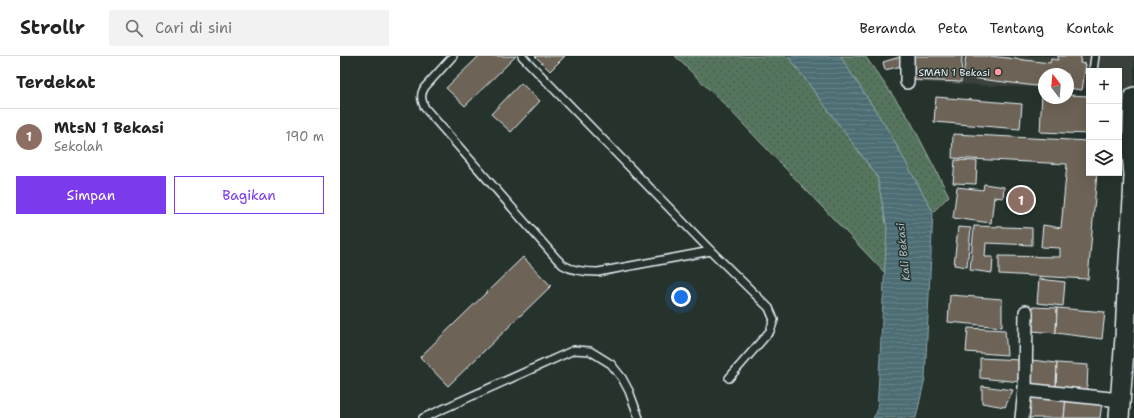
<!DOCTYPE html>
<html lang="id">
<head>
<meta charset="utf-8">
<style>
  :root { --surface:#fff; --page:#f2f2f2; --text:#222; --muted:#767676; --line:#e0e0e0; --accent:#7c3aed }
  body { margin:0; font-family:"Shantell Sans",sans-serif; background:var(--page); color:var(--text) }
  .controls { position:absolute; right:12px; top:12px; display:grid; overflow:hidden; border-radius:0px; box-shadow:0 4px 16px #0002 }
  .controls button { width:36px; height:36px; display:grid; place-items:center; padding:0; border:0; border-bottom:1px solid var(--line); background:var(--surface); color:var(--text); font:20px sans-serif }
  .compass { position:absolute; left:698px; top:12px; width:36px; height:36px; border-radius:50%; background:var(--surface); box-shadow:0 4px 16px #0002; rotate:344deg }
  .you { position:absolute; left:341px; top:241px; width:14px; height:14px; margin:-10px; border:3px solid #fff; border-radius:50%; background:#1a73e8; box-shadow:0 0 0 6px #1a73e833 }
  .badge { display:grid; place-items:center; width:26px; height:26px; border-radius:50%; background:var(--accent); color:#fff; font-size:13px; font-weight:700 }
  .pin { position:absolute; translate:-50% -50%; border:2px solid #fff; box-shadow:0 1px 4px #0006 }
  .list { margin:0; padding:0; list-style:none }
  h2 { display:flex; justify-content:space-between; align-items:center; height:52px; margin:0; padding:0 16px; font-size:17px }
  h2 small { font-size:13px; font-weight:400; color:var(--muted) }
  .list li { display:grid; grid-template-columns:26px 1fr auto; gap:12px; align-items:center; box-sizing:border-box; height:56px; padding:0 16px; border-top:1px solid var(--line) }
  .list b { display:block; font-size:15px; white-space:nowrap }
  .list p { margin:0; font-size:13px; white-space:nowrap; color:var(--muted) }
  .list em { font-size:13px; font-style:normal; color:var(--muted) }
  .actions { display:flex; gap:8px; padding:12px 16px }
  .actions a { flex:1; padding:9px 0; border:1px solid var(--accent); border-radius:0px; text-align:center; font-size:14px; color:var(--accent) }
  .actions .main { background:var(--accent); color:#fff }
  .icon { flex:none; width:22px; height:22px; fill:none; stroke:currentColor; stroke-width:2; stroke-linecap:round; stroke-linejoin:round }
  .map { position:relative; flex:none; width:794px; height:362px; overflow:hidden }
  header { display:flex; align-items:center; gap:24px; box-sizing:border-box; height:56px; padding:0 20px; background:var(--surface); border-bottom:1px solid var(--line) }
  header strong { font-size:19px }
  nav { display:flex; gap:22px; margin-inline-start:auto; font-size:14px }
  .search { width:280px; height:36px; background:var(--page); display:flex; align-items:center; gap:10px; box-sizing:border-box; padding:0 14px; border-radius:0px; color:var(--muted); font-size:15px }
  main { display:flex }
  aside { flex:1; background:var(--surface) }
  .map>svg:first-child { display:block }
</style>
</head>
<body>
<header>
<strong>Strollr</strong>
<div class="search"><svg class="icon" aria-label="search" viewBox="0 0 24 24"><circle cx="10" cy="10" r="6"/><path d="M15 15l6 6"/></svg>Cari di sini</div>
<nav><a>Beranda</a><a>Peta</a><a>Tentang</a><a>Kontak</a></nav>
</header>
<main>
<aside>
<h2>Terdekat<small></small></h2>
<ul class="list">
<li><span class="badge" style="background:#8d6e63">1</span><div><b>MtsN 1 Bekasi</b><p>Sekolah</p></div><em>190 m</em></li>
</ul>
<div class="actions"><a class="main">Simpan</a><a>Bagikan</a></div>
</aside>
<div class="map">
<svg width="794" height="362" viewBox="0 0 794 362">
  <defs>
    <pattern id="grass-dots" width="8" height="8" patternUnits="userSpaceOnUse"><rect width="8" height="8" fill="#55745d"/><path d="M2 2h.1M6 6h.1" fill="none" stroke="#4d5c53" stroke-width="1.8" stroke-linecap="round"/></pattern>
    <pattern id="water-rules" width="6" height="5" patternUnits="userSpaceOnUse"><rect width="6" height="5" fill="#4c6d73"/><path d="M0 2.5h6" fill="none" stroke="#668288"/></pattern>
  </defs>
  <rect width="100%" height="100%" fill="#26332d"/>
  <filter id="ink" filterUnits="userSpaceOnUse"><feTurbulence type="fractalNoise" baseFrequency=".025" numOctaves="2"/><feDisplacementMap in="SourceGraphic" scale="8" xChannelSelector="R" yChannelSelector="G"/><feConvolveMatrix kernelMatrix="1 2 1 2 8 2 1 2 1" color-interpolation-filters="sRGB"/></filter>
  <g filter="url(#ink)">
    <path fill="#3b423a" d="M567,0H794V35L779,34V15H749V33L728,32V18H704V32L567,26Z"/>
    <g fill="url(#grass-dots)" stroke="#9eb2aa">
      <path d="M335,0H448L537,120L547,172L545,217L386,50Z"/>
      <path d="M500,0H525L570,64L609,140L593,156L548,74Z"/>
    </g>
    <path fill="url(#water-rules)" stroke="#8aa2a8" d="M448,0H500L548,74L593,156L585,322L576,362H533L537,356L547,172L537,120Z"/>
    <g fill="#6d6457" stroke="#e8f1f8">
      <path d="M139,0H176L125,50L106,32Z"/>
      <path d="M195,0H225L210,15Z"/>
      <path d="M563,0L566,9L545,14L543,6Z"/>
      <path d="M574,0H622L621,26L573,24Z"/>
      <path d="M626,0H650L710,7L711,3L718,4V0H741L740,7L746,8L742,34L728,32V18H704V31L623,21Z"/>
      <path d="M181,27L200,45L171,76L151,58Z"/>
      <path d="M702,37H704V42H728V39L749,40V78L700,76Z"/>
      <path d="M596,41L682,48L680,73L594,66Z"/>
      <path d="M613,78L749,85V117H757L748,223L659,218V200L720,201V192L701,191L703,169L721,172L727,108L612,102Z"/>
      <path d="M615,104L637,105L636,128L613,127Z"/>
      <path d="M644,128L664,131L663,142L654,141L651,167L613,162L617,131L643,134Z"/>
      <path d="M634,170L692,172V189L646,187L645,201H653L652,217L630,214Z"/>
      <path d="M618,171L631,172L627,211L614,209Z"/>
      <path d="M183,201L211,230L108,330L80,301Z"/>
      <path d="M699,223L725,226L723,250L697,247Z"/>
      <path d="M610,239L662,243V271L608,266Z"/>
      <path d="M692,251L717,252L716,277L692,275Z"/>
      <path d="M717,252L765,256L762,283L716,277Z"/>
      <path d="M628,272L665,274L667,299L626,296Z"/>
      <path d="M640,302L680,304L681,326L640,322Z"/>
      <path d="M691,304L717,307L716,332L689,328Z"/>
      <path d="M717,307L748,309L747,334L716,332Z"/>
      <path d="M642,330L673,334L665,351L642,347Z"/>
      <path d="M689,338L726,341L724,362H687Z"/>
      <path d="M726,341L762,346L760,362H724Z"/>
    </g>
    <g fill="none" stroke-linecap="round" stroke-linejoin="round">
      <defs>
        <g id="lane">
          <path d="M113,0L85,31C80,38 81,44 85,52L216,202C218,204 221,207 223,209C233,215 247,216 258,216L371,195"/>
          <path d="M182,0L371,195L429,252L434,264L430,275L389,322"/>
          <path d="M753,15L755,0"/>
          <path d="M83,362L234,294L250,295L271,308L282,322L289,335L299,362"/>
        </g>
        <g id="street">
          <path d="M567,0V26"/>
          <path d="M685,334L780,344"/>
          <path d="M682,362L685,334L686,256"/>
        </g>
        <path id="secondary" d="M779,362L785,281L787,236L793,143L794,119L792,99L794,41"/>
      </defs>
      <use href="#lane" stroke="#e8f1f8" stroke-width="10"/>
      <use href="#street" stroke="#e8f1f8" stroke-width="16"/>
      <use href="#secondary" stroke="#e8f1f8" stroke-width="22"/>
      <use href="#lane" stroke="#26332d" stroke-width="7"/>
      <use href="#street" stroke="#26332d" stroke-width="13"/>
      <use href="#secondary" stroke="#26332d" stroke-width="19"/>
    </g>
  </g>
  <circle fill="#ff9aa2" stroke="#26332d" stroke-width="1.5" cx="658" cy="16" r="4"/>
  <g text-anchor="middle" stroke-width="3" stroke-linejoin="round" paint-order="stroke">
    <g font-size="10" fill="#e8f1f8" stroke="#26332d" text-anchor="end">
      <text x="650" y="20">SMAN 1 Bekasi</text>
    </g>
    <g font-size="11" font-style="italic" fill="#aabcc3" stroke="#26332d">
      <text transform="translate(563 196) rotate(-96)" y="4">Kali Bekasi</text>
    </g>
  </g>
</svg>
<div class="controls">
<button>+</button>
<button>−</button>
<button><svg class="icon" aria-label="layers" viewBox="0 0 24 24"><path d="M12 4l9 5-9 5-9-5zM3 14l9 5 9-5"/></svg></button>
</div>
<svg class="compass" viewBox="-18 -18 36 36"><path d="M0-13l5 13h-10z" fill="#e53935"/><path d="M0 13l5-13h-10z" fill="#767676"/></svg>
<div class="you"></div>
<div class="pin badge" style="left:681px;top:144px;background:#8d6e63">1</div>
</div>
</main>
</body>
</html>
